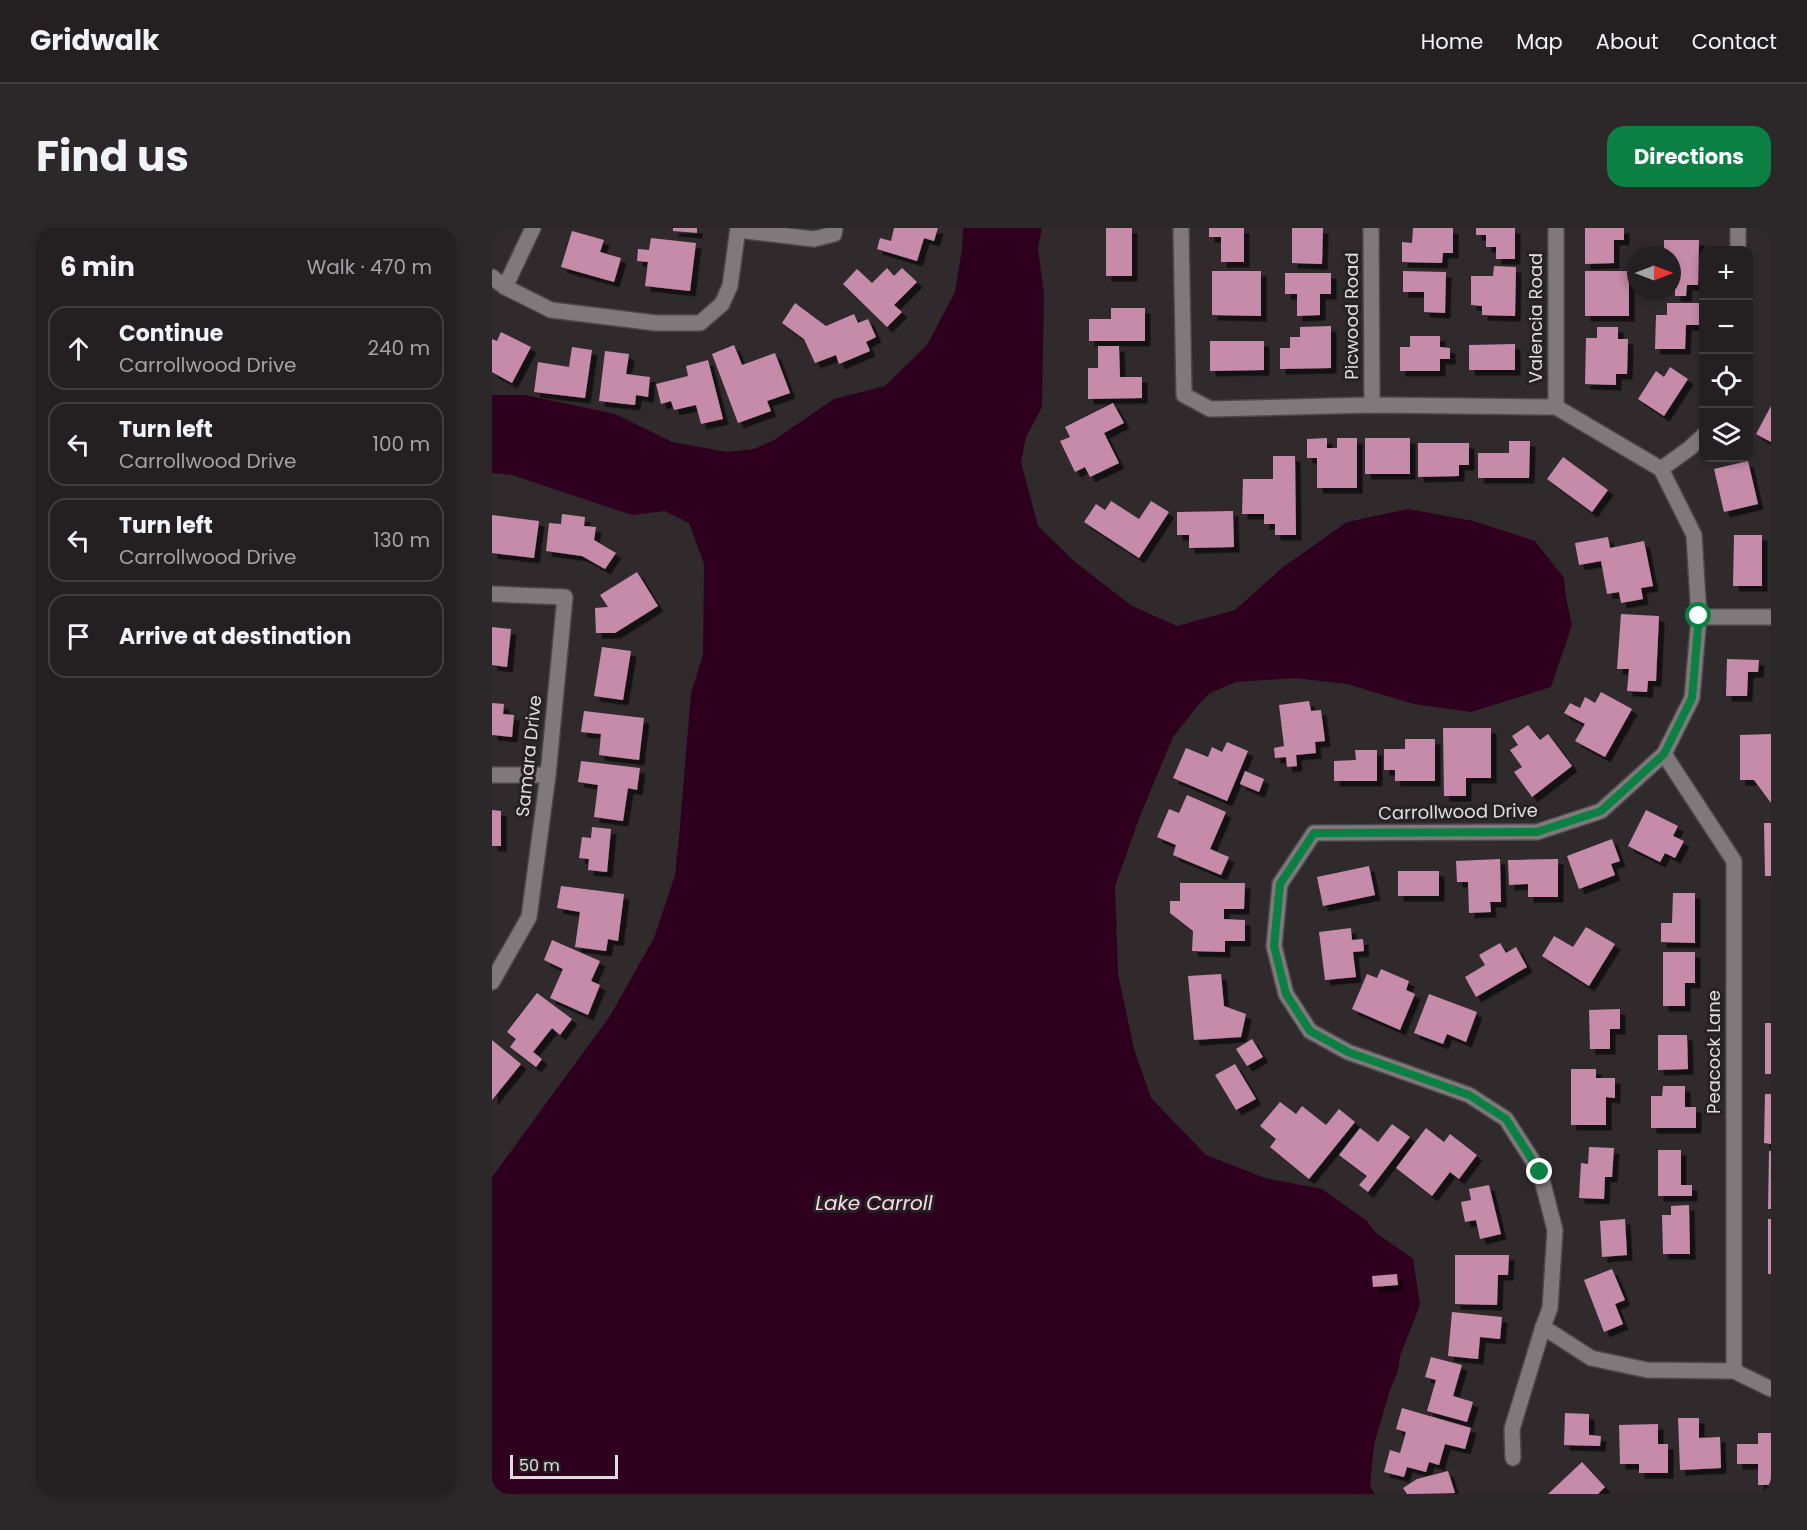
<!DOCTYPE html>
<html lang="en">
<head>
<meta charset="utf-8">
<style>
  :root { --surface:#242022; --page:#2c282a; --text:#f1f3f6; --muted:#a3a3a5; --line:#413e40; --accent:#0b8043 }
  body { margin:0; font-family:Poppins,sans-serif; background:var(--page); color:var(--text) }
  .controls { position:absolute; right:18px; top:18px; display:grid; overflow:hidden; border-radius:12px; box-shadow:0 3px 9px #0003 }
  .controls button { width:54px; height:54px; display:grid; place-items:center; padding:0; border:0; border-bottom:2px solid var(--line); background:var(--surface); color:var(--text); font:30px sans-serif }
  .compass { position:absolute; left:1135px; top:18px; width:54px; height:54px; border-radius:50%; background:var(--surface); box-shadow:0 3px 9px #0003; rotate:90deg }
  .scale { position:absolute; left:18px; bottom:15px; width:108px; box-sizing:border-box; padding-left:6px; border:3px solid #e1dddf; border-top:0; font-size:16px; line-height:21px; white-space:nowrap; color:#e1dddf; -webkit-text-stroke:4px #262123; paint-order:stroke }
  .stop { position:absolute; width:18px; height:18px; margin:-14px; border:4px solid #0b8043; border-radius:50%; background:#fff }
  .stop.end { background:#0b8043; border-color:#fff; box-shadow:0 2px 6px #0008 }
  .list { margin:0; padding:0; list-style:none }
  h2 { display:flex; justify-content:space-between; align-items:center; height:78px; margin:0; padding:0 24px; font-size:26px }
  h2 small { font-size:20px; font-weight:400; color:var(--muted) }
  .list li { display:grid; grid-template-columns:39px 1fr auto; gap:18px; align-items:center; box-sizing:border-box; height:84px; margin:0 12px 12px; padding:0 12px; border:2px solid var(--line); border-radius:18px }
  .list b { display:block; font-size:22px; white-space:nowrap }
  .list p { margin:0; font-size:20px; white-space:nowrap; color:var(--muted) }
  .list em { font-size:20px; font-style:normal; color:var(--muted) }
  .icon { flex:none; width:33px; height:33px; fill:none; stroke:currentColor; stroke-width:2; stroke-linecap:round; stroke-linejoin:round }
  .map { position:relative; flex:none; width:1279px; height:1266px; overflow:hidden; border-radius:18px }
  header { display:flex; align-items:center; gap:36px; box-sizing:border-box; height:84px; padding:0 30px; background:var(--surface); border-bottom:2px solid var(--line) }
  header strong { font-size:28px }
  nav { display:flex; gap:33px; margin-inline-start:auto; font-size:21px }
  .intro { display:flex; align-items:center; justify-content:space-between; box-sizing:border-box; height:144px; padding:0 36px }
  h1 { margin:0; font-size:42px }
  .button { padding:15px 27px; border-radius:18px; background:var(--accent); color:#fff; font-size:21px; font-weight:700 }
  main { display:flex; gap:36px; padding:0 36px }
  aside { flex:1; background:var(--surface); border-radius:18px; box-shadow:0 3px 9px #0003 }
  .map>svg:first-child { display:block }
</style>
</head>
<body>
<header>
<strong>Gridwalk</strong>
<nav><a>Home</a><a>Map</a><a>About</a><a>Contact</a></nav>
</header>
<div class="intro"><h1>Find us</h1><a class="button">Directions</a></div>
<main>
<aside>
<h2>6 min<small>Walk · 470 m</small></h2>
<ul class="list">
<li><svg class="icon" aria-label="ahead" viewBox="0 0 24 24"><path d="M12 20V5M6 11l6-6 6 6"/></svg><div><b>Continue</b><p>Carrollwood Drive</p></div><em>240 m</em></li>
<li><svg class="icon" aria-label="left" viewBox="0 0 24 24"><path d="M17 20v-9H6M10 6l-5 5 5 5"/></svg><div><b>Turn left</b><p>Carrollwood Drive</p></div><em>100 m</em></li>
<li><svg class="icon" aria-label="left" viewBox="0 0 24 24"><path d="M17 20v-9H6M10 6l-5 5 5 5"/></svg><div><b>Turn left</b><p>Carrollwood Drive</p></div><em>130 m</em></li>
<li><svg class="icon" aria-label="arrive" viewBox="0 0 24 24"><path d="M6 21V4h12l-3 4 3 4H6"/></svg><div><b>Arrive at destination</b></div></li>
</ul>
</aside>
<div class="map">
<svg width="1279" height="1266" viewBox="0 0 1279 1266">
  <defs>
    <filter id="shadow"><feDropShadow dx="5.5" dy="5.5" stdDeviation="0" flood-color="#0009"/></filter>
  </defs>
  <rect width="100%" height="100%" fill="#302a2d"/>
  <path fill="#2e001d" d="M471,0H550L546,20L552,66L550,179L534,209L529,234L546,298L583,334L640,378L685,398L743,382L790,340L855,294L916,281L981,293L1043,313L1072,350L1074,370L1080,397L1059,459L979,484L922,476L855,456L803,450L744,454L718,465L707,476L681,509L648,588L623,658L626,746L642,821L659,870L714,927L773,950L830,961L875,993L883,1004L921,1031L928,1077L908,1128L906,1143L898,1162L882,1217L878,1258L883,1266H0V949L118,788L162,710L183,647L187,610L199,465L211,427L212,336L197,295L173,283L140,287L20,247L0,245V167H33L123,186L180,214L235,224L262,221L282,212L342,171L393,158L435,117L463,64L470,21Z"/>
  <g fill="#c78baa" filter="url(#shadow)">
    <path d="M181,0H205V5L181,3Z"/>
    <path d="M402,0H446L442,13L432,10L425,33L385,21L388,10L399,13Z"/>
    <rect x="614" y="0" width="26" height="48"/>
    <path d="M717,0H752V34H729V9H717Z"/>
    <path d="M800,0H831L830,36L800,35Z"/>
    <path d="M921,0H961V25H951L950,35L910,34V14L920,15Z"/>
    <path d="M984,0H1023V31H1004V19H994V7H984Z"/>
    <path d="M1093,0H1132V12H1122V35L1093,36Z"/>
    <path d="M80,3L112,12L108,24L129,30L122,54L69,39Z"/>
    <path d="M159,10L204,15L198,63L153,58L156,34L145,33L146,21L157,22Z"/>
    <path d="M1172,12H1207L1206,57H1195L1194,68H1183V57H1180V27H1172Z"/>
    <path d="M1002,38L1024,39L1023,88L990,87V78L979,77V48H1001Z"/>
    <path d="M395,40L402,48L410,40L425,54L402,77L410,84L395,99L351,56L365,41L380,55Z"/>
    <path d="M720,43H769V88L720,87Z"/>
    <path d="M911,43L954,44L953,85L932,84V64H911Z"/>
    <rect x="1093" y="43" width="44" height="45"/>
    <path d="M793,45H839V66H828V87L805,88V66H793Z"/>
    <path d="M303,75L334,98L362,86L366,95L376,91L384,109L374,114L378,123L347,136L344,127L323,135L312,111L290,95Z"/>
    <path d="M1175,75H1207V97H1194L1193,121H1163L1164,87H1175Z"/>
    <path d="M619,80H653V113H597V91H619Z"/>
    <path d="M839,98V140L788,141V120H798V109H808V99Z"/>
    <path d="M1105,99H1126V111H1136L1135,146H1124V157L1093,156L1094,110H1105Z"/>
    <path d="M9,104L39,119L20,155L0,144V111L5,113Z"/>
    <path d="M918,108H948V119L958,120V131H948V143H908V119H918Z"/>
    <path d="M718,113H772V142L718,143Z"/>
    <path d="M1023,116V142H977V117Z"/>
    <path d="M242,117L250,137L283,125L298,165L275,173L279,183L246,195L220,126Z"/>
    <path d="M606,118H627L628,149H650V170L596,171V140H606Z"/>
    <path d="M80,119L100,122L93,170L42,164L46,134L77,139Z"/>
    <path d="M113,123L137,126L134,146L158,149L156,169L144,167L143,177L107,173Z"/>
    <path d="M216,132L231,191L209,196L204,177L182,182L179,173L169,176L164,156L196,148L194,138Z"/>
    <path d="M1178,139L1196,151L1172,188L1146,171L1164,143L1172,149Z"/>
    <path d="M621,175L632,195L612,205L627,235L598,249L593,239L583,244L568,213L578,209L573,199Z"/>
    <path d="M1279,178V214L1264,206Z"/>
    <path d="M835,210V220H845V210H865V260H825V230H815V211Z"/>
    <rect x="873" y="210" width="45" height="36"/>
    <path d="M1017,213H1038L1037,250H986V225H1017Z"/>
    <path d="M926,215H977V237H967V248L926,249Z"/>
    <path d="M781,228H803L804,307H783V296H772V286H750L751,251H781Z"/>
    <path d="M1071,229L1116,262L1100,284L1055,251Z"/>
    <path d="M1256,233L1266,276L1232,284L1222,241Z"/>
    <path d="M619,273L647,291L659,273L677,284L647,330L592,294L604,276L613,282Z"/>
    <path d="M741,283L742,319L697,320V307H685V284Z"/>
    <path d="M70,286L93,289L92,298L104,299L102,312L124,325L113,341L90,328L54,323L57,295L69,296Z"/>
    <path d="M0,287L47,293L42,330L0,325Z"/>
    <path d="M1242,307H1270V358H1241Z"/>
    <path d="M1116,309L1118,320L1152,313L1161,358L1149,360L1151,371L1129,375L1127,364L1115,366L1109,333L1087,337L1083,315Z"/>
    <path d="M145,344L166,378L123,405H104L103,380L116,379L108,367Z"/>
    <path d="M1129,386L1167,388L1164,453H1156L1155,464L1135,463L1137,441H1125Z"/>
    <path d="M0,399L19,401L15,439L0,437Z"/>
    <path d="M110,419L139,423L131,472L102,468Z"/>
    <path d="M1235,431L1267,432L1266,444H1256L1255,468H1234Z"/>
    <path d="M1109,464L1140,481L1113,529L1083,513L1093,496L1072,485L1078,475L1088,480L1093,469L1103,475Z"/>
    <path d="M817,473L819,483L829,482L833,513L823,514L824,525L804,527L805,538L795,539L794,529L783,530L782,520L792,518L787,477Z"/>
    <path d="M0,475L12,476L11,486L22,487L20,509L0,507Z"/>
    <path d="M92,483L152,490L147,532L107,527L109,506L89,504Z"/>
    <path d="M1036,497L1048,512L1056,506L1080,538L1040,569L1022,544L1030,539L1018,522L1026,517L1020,508Z"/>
    <path d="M951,500H999V550H974V568H952Z"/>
    <path d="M1279,506V575L1262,552H1248V507Z"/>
    <path d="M913,511H943V553H903V542H892V521H913Z"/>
    <path d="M735,514L756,523L735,573L681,550L694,520L716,529L720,519L730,524Z"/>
    <path d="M863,522H885V553H842V533L864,532Z"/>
    <path d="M89,533L148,540L145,562L136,560L131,593L102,589L106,557L86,554Z"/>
    <path d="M753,543L772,551L767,564L748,556Z"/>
    <path d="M695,567L734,584L718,621L737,629L729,647L681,627L684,617L665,609L677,581L687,585Z"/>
    <path d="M0,582L9,583V618H0Z"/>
    <path d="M1154,582L1186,598L1181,608L1192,613L1183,630L1173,625L1168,634L1136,618Z"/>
    <path d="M1272,595H1279V648H1273Z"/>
    <path d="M100,599L119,601L115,644L96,642L97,631L87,630L90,609L99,610Z"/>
    <path d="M1120,611L1128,633L1119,636L1123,647L1087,661L1075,628Z"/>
    <path d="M1008,631L1009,674H998L999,684L977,685L976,654H965L964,633Z"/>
    <path d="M1066,631V669H1036V656L1017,657L1016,632Z"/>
    <path d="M877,638L883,667L831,678L825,649Z"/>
    <rect x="906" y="643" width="41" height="25"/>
    <path d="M688,655H753L752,681H732V691L753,692V713H733V724L700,723L701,703L678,685V673H688Z"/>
    <path d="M69,658L132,666L126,713L116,711L114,723L83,719L88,684L65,680Z"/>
    <path d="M1181,665H1203V715L1169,714V695H1180Z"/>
    <path d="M1094,699L1123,716L1097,758L1050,728L1062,708L1081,719Z"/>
    <path d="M859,700L860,712L871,711L872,723L861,724L864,749L833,752L827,704Z"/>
    <path d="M60,712L108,733L99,753L108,757L96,787L58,770L71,741L52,732Z"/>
    <path d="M1008,715L1014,725L1024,719L1035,739L984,769L973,749L993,737L987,727Z"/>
    <path d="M1171,724H1203V755H1193V778H1171Z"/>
    <path d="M889,741L917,753L914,762L923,766L908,802L860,781L875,746L885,750Z"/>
    <path d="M729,746L732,778L754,786L749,809L702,812L696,748Z"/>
    <path d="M45,765L80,791L68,807L60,800L41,824L50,831L44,839L18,819L24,811L15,804Z"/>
    <path d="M937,766L985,784L974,814L955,806L951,816L922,805Z"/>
    <path d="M1128,781V801H1118V821H1098L1097,782Z"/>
    <rect x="1273" y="795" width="6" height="51"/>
    <path d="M1166,807H1195L1196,841L1166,842Z"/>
    <path d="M760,811L771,829L755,838L744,821Z"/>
    <path d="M0,812L29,836L0,872Z"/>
    <path d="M743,836L764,871L744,882L723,847Z"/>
    <path d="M1079,841H1104V850H1123V870L1114,869V897H1079Z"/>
    <path d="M1171,858H1193V879H1204V900H1159V868H1170Z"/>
    <path d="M1273,866H1279V916L1272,915Z"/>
    <path d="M788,874L804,886L810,878L834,897L847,881L863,894L817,951L778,919L784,911L768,898Z"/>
    <path d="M900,896L918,909L876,964L867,957L875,948L847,927L868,900L886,914Z"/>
    <path d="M934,900L952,914L958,906L985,927L967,951L958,944L940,968L904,940Z"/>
    <path d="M1097,919L1122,920L1120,949H1113L1112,971L1087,970L1089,935L1096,936Z"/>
    <path d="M1166,922H1189V957H1200V968H1166Z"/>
    <path d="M1277,923H1279V981H1276Z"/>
    <path d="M997,957L1009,1006L988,1011L984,992L973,994L969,974L979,972L977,961Z"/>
    <path d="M1197,977L1198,1026H1171L1170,987H1179V978Z"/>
    <path d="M1133,991L1135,1027L1110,1029L1108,993Z"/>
    <rect x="1276" y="991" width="3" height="55"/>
    <path d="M963,1027H1017L1016,1047H1006L1005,1077L963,1076Z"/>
    <path d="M1120,1041L1133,1072L1123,1076L1131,1096L1112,1104L1092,1052Z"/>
    <path d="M905,1046L906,1057L881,1059L880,1048Z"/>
    <path d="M960,1084L1010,1089L1008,1111L988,1109L986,1131L956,1128Z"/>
    <path d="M939,1129L970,1137L961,1168L981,1174L975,1194L935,1183L944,1152L933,1149Z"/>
    <path d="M910,1180L979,1200L973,1221L953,1216L947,1237L937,1234L934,1244L915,1239L912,1249L892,1244L898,1222L908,1225L914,1204L904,1201Z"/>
    <path d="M1073,1185L1097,1186V1207L1109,1208L1108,1218L1072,1217Z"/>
    <path d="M1186,1190H1207V1210L1228,1209L1229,1240L1188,1242Z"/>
    <path d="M1166,1196V1216H1176V1245H1147V1236H1128L1127,1197Z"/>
    <path d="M1266,1205H1279V1257H1266V1236H1245V1216H1266Z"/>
    <path d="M1090,1234L1113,1259L1106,1266H1056Z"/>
    <path d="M956,1243L963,1265L915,1266L911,1260L925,1251Z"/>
  </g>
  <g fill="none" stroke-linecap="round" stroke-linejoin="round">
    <defs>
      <g id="minor">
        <path d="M689,0L692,167L718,181L880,177L1064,179L1169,241L1202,307L1207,389L1200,470L1172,526L1109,583L1045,604L822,605L788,656L782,718L794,766L818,803L856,824L977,867L1014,891L1048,944L1063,1002L1058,1080L1051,1099L1099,1130L1155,1142L1242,1143L1279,1161"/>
        <path d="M879,0L880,177"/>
        <path d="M1246,0V22"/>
        <path d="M246,2L322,11L342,6L343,0"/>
        <path d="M0,49L13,59L59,82L164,95H208L230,76L238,58L246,0"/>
        <path d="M13,59L41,0"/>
        <path d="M1064,179V0"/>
        <path d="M1169,241L1198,220L1212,207"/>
        <path d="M0,366L73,369L56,547L37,689L0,754"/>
        <path d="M1207,389H1279"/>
        <path d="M1172,526L1242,633V1143"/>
        <path d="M0,547H56"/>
        <path d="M1021,1230L1020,1201L1051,1099"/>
      </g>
    </defs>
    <use href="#minor" stroke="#4c484a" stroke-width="18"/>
    <use href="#minor" stroke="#80797c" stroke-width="15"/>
  </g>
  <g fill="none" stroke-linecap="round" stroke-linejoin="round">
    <path stroke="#0b8043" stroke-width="8" d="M1048,944L1014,891L977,867L856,824L818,803L794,766L782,718L788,656L822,605L1045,604L1109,583L1172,526L1200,470L1207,388"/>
  </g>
  <g text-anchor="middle" stroke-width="6" stroke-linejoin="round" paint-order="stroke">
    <g font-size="18" fill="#e1dddf" stroke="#262123">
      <text transform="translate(860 88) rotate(-90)" y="6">Picwood Road</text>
      <text transform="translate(1044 90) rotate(-90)" y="6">Valencia Road</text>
      <text transform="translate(37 528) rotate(-84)" y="6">Samara Drive</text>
      <text transform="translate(966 584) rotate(-1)" y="6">Carrollwood Drive</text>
      <text transform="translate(1222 824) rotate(-90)" y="6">Peacock Lane</text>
    </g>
    <g font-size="20" font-style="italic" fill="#fcd8ea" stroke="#262123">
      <text x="382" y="982">Lake Carroll</text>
    </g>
  </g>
</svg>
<div class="controls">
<button>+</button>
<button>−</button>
<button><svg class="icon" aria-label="locate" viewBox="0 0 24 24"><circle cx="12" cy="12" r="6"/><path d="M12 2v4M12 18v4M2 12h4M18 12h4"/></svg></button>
<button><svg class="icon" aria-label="layers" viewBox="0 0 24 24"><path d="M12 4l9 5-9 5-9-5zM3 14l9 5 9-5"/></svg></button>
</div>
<svg class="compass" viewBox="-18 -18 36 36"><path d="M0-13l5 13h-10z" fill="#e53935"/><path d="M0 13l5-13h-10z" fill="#a3a3a5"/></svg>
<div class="scale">50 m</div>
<div class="stop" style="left:1207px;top:388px"></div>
<div class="stop end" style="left:1048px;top:944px"></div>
</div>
</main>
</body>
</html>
